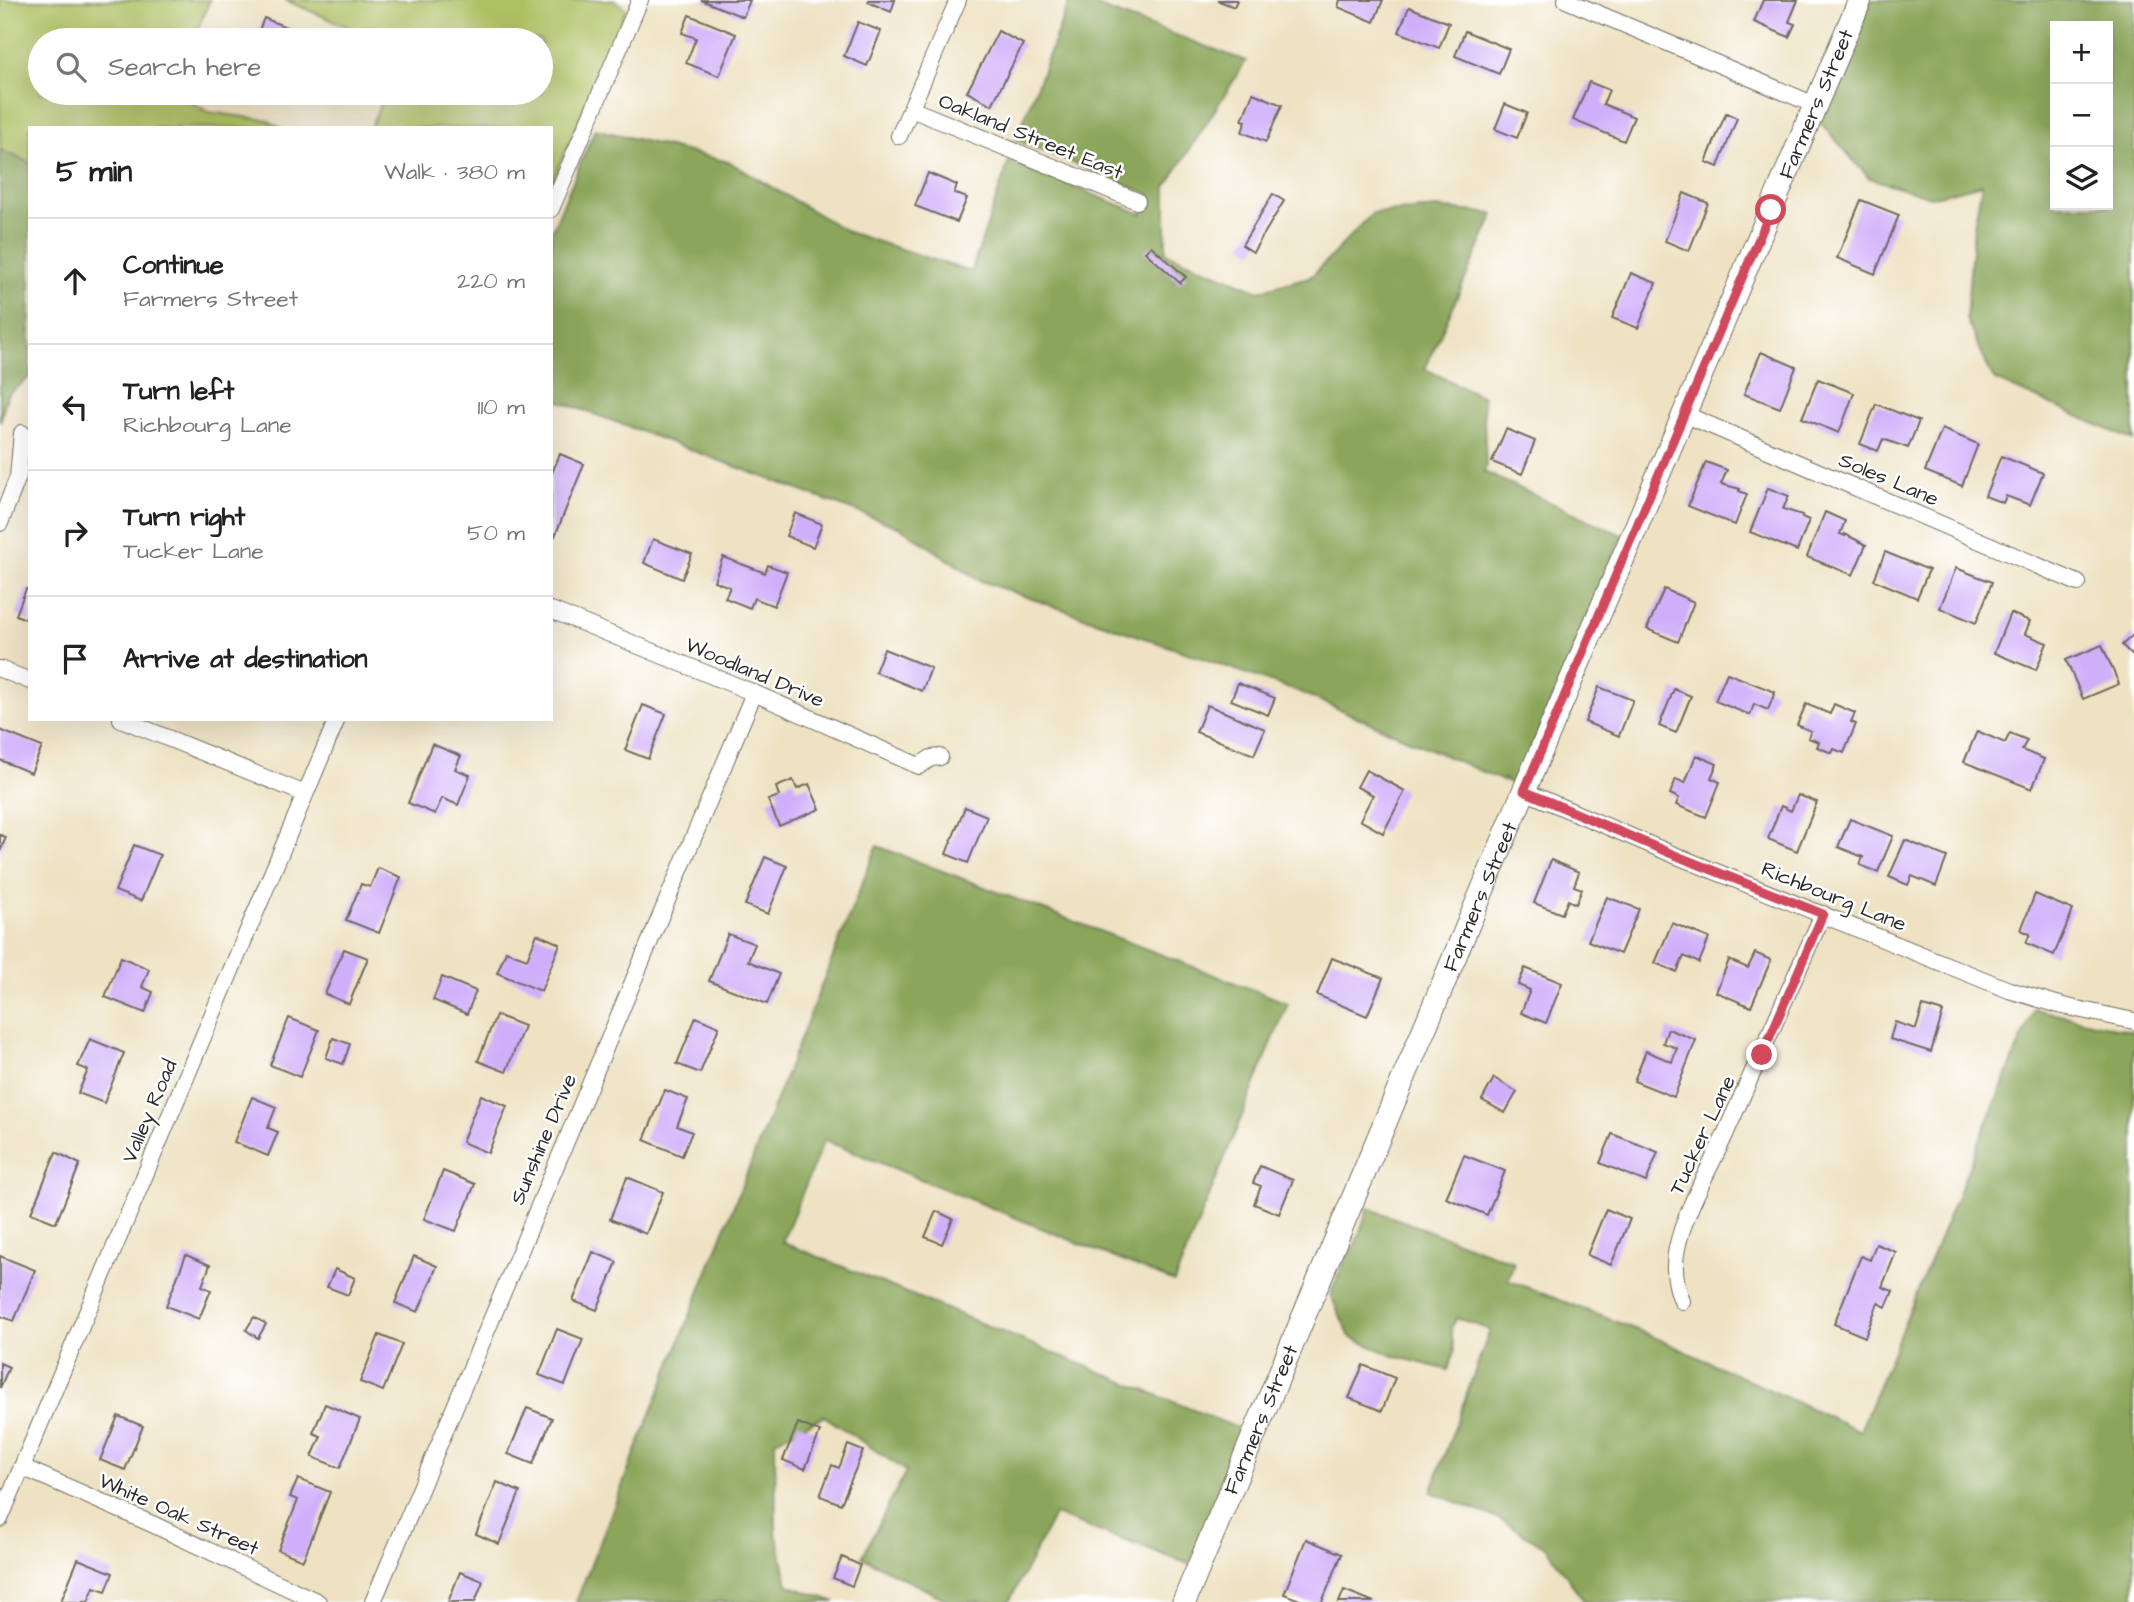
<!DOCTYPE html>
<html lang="en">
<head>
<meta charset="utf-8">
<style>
  :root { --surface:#fff; --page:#f6f6f6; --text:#222; --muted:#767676; --line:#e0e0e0 }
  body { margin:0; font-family:"Architects Daughter",sans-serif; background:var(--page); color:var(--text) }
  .controls { position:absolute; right:21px; top:21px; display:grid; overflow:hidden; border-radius:0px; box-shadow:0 7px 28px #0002 }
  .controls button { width:63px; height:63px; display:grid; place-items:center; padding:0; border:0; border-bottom:2px solid var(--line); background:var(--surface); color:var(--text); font:35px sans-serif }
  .stop { position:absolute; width:21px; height:21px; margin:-16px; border:5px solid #d1495b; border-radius:50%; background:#fff }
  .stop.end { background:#d1495b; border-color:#fff; box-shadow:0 2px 7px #0008 }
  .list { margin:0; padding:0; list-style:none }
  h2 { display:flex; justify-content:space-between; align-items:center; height:91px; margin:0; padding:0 28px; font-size:30px }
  h2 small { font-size:23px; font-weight:400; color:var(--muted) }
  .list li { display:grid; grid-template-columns:46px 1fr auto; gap:21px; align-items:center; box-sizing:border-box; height:126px; padding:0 28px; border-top:2px solid var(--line) }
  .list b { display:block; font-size:26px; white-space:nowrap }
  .list p { margin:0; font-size:23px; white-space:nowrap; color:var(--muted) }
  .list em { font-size:23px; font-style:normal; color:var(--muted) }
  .icon { flex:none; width:38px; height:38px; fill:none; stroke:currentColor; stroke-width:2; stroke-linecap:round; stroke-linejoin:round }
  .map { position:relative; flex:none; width:2134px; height:1602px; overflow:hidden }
  .search { position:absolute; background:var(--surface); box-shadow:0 7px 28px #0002; left:28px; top:28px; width:525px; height:77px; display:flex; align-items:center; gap:18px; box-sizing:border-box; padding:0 24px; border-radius:38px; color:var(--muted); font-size:26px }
  .panel { position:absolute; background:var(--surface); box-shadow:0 7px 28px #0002; left:28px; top:126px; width:525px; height:595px; border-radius:0px }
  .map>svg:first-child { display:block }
</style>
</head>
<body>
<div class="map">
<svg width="2134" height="1602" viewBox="0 0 2134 1602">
  <rect width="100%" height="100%" fill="#fff"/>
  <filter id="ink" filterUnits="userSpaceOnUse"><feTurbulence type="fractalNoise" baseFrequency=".0143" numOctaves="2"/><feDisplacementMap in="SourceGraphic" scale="14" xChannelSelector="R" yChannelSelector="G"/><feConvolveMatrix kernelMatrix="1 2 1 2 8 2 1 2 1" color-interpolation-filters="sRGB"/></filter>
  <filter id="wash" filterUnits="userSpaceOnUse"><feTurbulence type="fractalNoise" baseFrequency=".00686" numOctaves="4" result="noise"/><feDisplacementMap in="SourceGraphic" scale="28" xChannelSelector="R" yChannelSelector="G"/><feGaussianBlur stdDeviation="1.57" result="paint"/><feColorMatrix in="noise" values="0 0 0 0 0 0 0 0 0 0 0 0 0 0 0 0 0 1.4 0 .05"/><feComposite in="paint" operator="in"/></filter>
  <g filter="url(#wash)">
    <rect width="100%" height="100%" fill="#eee2c3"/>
    <g fill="#afc064" stroke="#6d7648" stroke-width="2">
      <path d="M0,0H210L193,40H40V93H178L208,112L267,120L281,128H30V163L0,150Z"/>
      <path d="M285,0H614L626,9L551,185V128H370L385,93H541V40H378Z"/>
    </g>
    <g fill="#8ba65a" stroke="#5b6842" stroke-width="2" fill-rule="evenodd">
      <path d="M1070,0H1080L1246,61L1166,187V253L1259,291L1312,276L1373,213L1438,208L1494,214L1425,369L1483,397L1486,466L1484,472L1622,535L1515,787L1504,779L1503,781L1302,693L981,581L901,528L551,398V233L595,129L729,162L848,232L971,272L1009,161L1142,214L1149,194L1016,140Z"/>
      <path d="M1871,0H2134V441L1995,380L1992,376L1966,319L1974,226L1982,184L1931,197L1869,178L1819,121ZM2055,26H2108V205H2055Z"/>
      <path d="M0,150L30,163V377L7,395L0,423Z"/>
      <path d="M877,846L1288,1003L1174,1282L824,1140L782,1242L1245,1431L1189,1564L1054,1515L1009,1602H950L862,1557L906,1471L824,1416L775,1441L776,1533L788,1585L836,1602H576Z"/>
      <path d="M2034,1009L2134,1032V1602H1588L1584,1601L1547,1548L1503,1521L1431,1492L1490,1330L1457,1318L1451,1328L1454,1352L1448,1370L1394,1356L1350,1337L1330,1294L1341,1269L1357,1240L1368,1208L1514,1262L1508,1280L1645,1333L1860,1431Z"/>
    </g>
    <g id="blocks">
      <g fill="#d0affa">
        <path d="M701,0H750L743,17Z"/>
        <path d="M869,0H895L891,12L868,2Z"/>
        <path d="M1217,0H1237L1234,7Z"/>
        <path d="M1340,0H1383L1374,22L1338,7Z"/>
        <path d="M1763,0H1798L1789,22L1795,24L1789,37L1754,22Z"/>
        <path d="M1409,7L1449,23L1439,48L1399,32Z"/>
        <path d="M689,15L736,34L719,76L686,63L696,38L682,33Z"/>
        <path d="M264,18L317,40H255Z"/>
        <path d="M858,22L881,31L867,66L844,56Z"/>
        <path d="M998,31L1023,44L992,105L967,92Z"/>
        <path d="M1465,31L1509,49L1499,74L1455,56Z"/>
        <path d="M1589,82L1609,90L1603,104L1634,117L1624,141L1573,120Z"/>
        <path d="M1253,93L1282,105L1266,142L1242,132L1246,121L1242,120Z"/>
        <path d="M1505,104L1527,113L1517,138L1495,129Z"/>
        <path d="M1726,113L1737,118L1718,167L1706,162Z"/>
        <path d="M928,173L957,185L954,193L967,198L957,222L915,206Z"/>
        <path d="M1684,193L1708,203L1689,251L1665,241Z"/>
        <path d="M1273,194L1284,201L1253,252L1242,245Z"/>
        <path d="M1861,200L1899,215L1875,274L1837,258Z"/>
        <path d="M1151,246L1186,277L1180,283L1145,252Z"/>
        <path d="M1631,273L1656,283L1638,328L1612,318Z"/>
        <path d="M1761,352L1796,367L1780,408L1744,394Z"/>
        <path d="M1818,379L1854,393L1839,433L1802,418Z"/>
        <path d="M1876,404L1919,421L1908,448L1883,439L1878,451L1860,444Z"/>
        <path d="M1506,429L1535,441L1522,474L1492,462Z"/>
        <path d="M1942,429L1978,444L1962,486L1925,471Z"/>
        <path d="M560,454L584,464L555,536L551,535V475Z"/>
        <path d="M2001,456L2043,473L2030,505L2006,496L2003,503L1985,496Z"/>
        <path d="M1706,462L1727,470L1721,484L1740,489L1739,491L1747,494L1735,525L1688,506Z"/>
        <path d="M1768,488L1789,496L1783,509L1802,515V517L1809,520L1797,551L1750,532Z"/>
        <path d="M1825,512L1845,521L1840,534L1845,536V534L1866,545L1853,575L1807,557Z"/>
        <path d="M795,513L822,524L813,547L786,536Z"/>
        <path d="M653,539L692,554L682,579L644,563Z"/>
        <path d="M1885,552L1929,570L1917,598L1874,580Z"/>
        <path d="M723,557L765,573L768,565L787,572L774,606L754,598L750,608L725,598L730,587L714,581Z"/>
        <path d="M1956,568L1992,582L1976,623L1940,608Z"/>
        <path d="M26,589L30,591V621L16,615Z"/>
        <path d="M1664,589L1694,602L1678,642L1647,629Z"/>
        <path d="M2010,613L2030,621L2025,634L2047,643L2036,670L1994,653Z"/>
        <path d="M2134,634V657L2122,645Z"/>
        <path d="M2102,645L2119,684L2083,699L2066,660Z"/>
        <path d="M884,649L931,668L922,691L875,672Z"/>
        <path d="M1727,673L1775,692L1768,710L1754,704L1750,715L1715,701Z"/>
        <path d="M1238,683L1275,698L1268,715L1231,700Z"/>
        <path d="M1599,687L1633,700L1619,736L1585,722Z"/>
        <path d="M1674,689L1691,696L1676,733L1659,726Z"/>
        <path d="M1806,704L1830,714L1834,704L1855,713L1851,722L1856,724L1844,753L1834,749L1832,753L1817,747L1819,742L1808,738L1811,731L1797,725Z"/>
        <path d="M643,705L666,714L648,759L625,750Z"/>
        <path d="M1207,705L1265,729L1254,755L1196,732Z"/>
        <path d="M0,730L42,747L31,773L0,760Z"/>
        <path d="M1977,731L2005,743L2010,733L2027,740L2022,750L2044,759L2032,789L1964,762Z"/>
        <path d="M432,744L461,756L455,769L470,775L458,805L442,798L435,814L408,803Z"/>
        <path d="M1696,755L1717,764L1711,778L1720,782L1706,817L1676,805L1679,798L1670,794L1676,779L1685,783Z"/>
        <path d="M1366,770L1405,791L1383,833L1360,820L1373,795L1357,787Z"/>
        <path d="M793,780L797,789L809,784L820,809L779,826L768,800L779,796L776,787Z"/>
        <path d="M1798,795L1817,802L1797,851L1768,839L1781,806L1791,811Z"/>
        <path d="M965,807L987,816L968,863L946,854Z"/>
        <path d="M1850,819L1893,836L1878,872L1860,865L1863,857L1838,847Z"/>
        <path d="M0,835L6,837L0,852Z"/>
        <path d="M1905,840L1947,857L1936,886L1912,876L1908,885L1889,877Z"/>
        <path d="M134,845L160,855L141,901L115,891Z"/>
        <path d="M765,857L787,866L768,914L745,905Z"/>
        <path d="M1551,860L1579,872L1574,886L1582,889L1576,904L1568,900L1562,914L1534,903Z"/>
        <path d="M378,868L401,877L379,933L346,920L361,884L370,887Z"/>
        <path d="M2035,894L2073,910L2054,955L2026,943L2030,934L2021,930Z"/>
        <path d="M1607,897L1639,909L1620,954L1588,941Z"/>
        <path d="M1672,923L1709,938L1699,963L1684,956L1677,972L1655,963Z"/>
        <path d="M537,934L560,944L541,991L497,973L506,951L527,959Z"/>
        <path d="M728,934L755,944L748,961L779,974L767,1004L709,981Z"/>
        <path d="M344,949L368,958L349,1004L325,994Z"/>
        <path d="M1755,953L1771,960L1751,1007L1716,992L1729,960L1748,968Z"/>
        <path d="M121,957L149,969L142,987L153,992L145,1013L105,997Z"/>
        <path d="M1332,958L1383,978L1367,1016L1317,995Z"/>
        <path d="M1525,968L1562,983L1546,1023L1521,1013L1530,990L1518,985Z"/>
        <path d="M442,977L476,991L467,1014L433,1000Z"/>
        <path d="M1923,1006L1943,1012L1931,1052L1890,1039L1895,1022L1916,1029Z"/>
        <path d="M496,1015L524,1026L506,1072L478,1061Z"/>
        <path d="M696,1017L719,1027L700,1073L677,1064Z"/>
        <path d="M289,1018L319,1030L300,1077L270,1065Z"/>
        <path d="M1668,1029L1696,1040L1674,1097L1634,1081L1646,1051L1672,1062L1677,1048L1663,1043Z"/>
        <path d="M333,1038L350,1044L343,1064L326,1058Z"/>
        <path d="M90,1039L124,1053L104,1103L78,1093L88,1070L78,1066Z"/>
        <path d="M1494,1078L1517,1092L1505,1113L1482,1100Z"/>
        <path d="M665,1090L688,1099L677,1126L692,1132L682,1156L644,1140Z"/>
        <path d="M481,1095L507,1106L488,1153L462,1142Z"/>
        <path d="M252,1097L276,1107L268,1128L278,1132L268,1156L234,1142Z"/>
        <path d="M1612,1134L1658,1152L1646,1182L1600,1163Z"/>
        <path d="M56,1152L80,1164L56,1223L31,1213Z"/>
        <path d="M1464,1155L1505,1171L1487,1215L1446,1198Z"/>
        <path d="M1260,1166L1293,1180L1279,1214L1254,1204L1261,1186L1253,1183Z"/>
        <path d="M443,1171L475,1184L456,1231L424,1219Z"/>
        <path d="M627,1177L663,1192L646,1234L610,1219Z"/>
        <path d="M1606,1209L1630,1219L1611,1265L1587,1255Z"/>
        <path d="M936,1211L953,1219L942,1244L925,1237Z"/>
        <path d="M1876,1244L1896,1252L1882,1287L1893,1291L1886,1307L1878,1303L1865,1337L1834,1324L1861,1256L1870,1260Z"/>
        <path d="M593,1252L617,1262L597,1310L573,1301Z"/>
        <path d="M186,1255L210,1265L202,1286L211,1290L199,1319L166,1306Z"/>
        <path d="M0,1256L35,1270L14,1321L0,1316Z"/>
        <path d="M414,1256L437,1266L418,1312L395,1303Z"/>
        <path d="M335,1269L355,1278L348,1295L327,1287Z"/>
        <path d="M254,1317L266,1324L258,1338L246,1330Z"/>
        <path d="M557,1329L583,1339L565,1385L539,1375Z"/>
        <path d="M379,1335L402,1344L383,1391L360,1382Z"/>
        <path d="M0,1363L9,1367L0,1388Z"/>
        <path d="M1363,1365L1395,1378L1382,1411L1349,1398Z"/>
        <path d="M325,1404L360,1419L340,1468L312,1457L321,1436L313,1433Z"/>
        <path d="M527,1408L552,1418L533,1464L508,1454Z"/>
        <path d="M118,1416L143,1426L125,1470L100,1460Z"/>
        <path d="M798,1423L820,1432L805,1469L783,1460Z"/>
        <path d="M848,1445L863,1451L841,1504L820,1496L832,1465L839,1468Z"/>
        <path d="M298,1479L330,1492L303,1560L278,1550L298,1500L290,1497Z"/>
        <path d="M497,1482L520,1492L499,1544L476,1534Z"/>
        <path d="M1306,1539L1342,1554L1322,1602H1305L1284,1594Z"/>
        <path d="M842,1557L860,1565L852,1586L833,1578Z"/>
        <path d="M78,1559L113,1573L106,1591L94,1587L88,1602H63L61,1601Z"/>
        <path d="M460,1572L483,1581L475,1602H448Z"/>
        <path d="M1344,1590L1374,1602H1339Z"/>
      </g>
    </g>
  </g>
  <g filter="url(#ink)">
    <use href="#blocks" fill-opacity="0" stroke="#6f6b60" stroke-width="2"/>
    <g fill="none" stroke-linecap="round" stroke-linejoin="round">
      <defs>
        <g id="street">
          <path d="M1566,0L1815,105"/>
          <path d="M911,109L1137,201"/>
          <path d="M899,136L958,0"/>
          <path d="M551,209L640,0"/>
          <path d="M1684,414L2078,583"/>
          <path d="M0,523L18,477L22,433"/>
          <path d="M551,610L754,693L919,766L931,758L940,757"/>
          <path d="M0,669L30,681"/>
          <path d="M121,719L305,794"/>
          <path d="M1524,791L1672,854L2009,990L2063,1006L2134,1021"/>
          <path d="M1682,1301C1675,1284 1673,1266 1677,1248C1685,1211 1707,1174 1723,1139C1756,1064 1790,989 1823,914"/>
          <path d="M22,1467L152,1524L318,1602"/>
          <path d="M0,1519L337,719"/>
          <path d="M373,1602L754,693"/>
        </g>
        <g id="secondary">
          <path id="s1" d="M1184,1602L1524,791L1860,0"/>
        </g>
      </defs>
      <use href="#street" stroke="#6f6b60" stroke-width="18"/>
      <use href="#secondary" stroke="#6f6b60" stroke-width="25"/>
      <use href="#street" stroke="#fff" stroke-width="16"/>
      <use href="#secondary" stroke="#fff" stroke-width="23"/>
    </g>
  </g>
  <g fill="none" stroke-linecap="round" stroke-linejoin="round" filter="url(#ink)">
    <path stroke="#d1495b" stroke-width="9" d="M1762,1055L1823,914L1672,854L1524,791L1771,210"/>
  </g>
  <g text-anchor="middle" stroke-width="5" stroke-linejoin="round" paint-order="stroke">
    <g font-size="21" fill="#2b2b2b" stroke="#fff">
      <text dy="7" stroke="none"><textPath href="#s1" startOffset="1626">Farmers Street</textPath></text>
      <text transform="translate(1031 136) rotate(22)" y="7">Oakland Street East</text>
      <text transform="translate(1889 479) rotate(23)" y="7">Soles Lane</text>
      <text transform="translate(755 672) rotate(23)" y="7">Woodland Drive</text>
      <text transform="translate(1834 896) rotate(22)" y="7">Richbourg Lane</text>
      <text dy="7" stroke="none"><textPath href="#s1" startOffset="765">Farmers Street</textPath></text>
      <text transform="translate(149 1111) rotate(-67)" y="7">Valley Road</text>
      <text transform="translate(1702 1135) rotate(-65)" y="7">Tucker Lane</text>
      <text transform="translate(543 1139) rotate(-67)" y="7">Sunshine Drive</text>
      <text dy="7" stroke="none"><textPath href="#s1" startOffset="198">Farmers Street</textPath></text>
      <text transform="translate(179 1514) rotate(24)" y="7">White Oak Street</text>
    </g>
  </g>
</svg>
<div class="controls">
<button>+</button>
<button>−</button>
<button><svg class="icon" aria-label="layers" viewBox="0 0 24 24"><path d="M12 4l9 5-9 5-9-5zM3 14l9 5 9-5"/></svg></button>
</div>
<div class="stop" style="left:1771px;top:210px"></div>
<div class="stop end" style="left:1762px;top:1055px"></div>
<div class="search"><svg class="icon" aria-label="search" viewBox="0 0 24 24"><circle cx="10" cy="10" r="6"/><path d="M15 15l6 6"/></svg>Search here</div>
<section class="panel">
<h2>5 min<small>Walk · 380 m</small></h2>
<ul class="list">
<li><svg class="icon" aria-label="ahead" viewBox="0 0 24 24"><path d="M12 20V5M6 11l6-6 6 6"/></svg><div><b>Continue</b><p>Farmers Street</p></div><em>220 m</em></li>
<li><svg class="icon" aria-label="left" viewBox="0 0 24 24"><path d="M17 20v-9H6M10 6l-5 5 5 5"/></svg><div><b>Turn left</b><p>Richbourg Lane</p></div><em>110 m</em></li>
<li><svg class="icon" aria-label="right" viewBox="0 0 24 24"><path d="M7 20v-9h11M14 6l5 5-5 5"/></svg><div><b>Turn right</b><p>Tucker Lane</p></div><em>50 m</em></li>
<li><svg class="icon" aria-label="arrive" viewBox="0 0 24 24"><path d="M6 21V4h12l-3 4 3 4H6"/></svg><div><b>Arrive at destination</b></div></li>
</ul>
</section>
</div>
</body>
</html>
